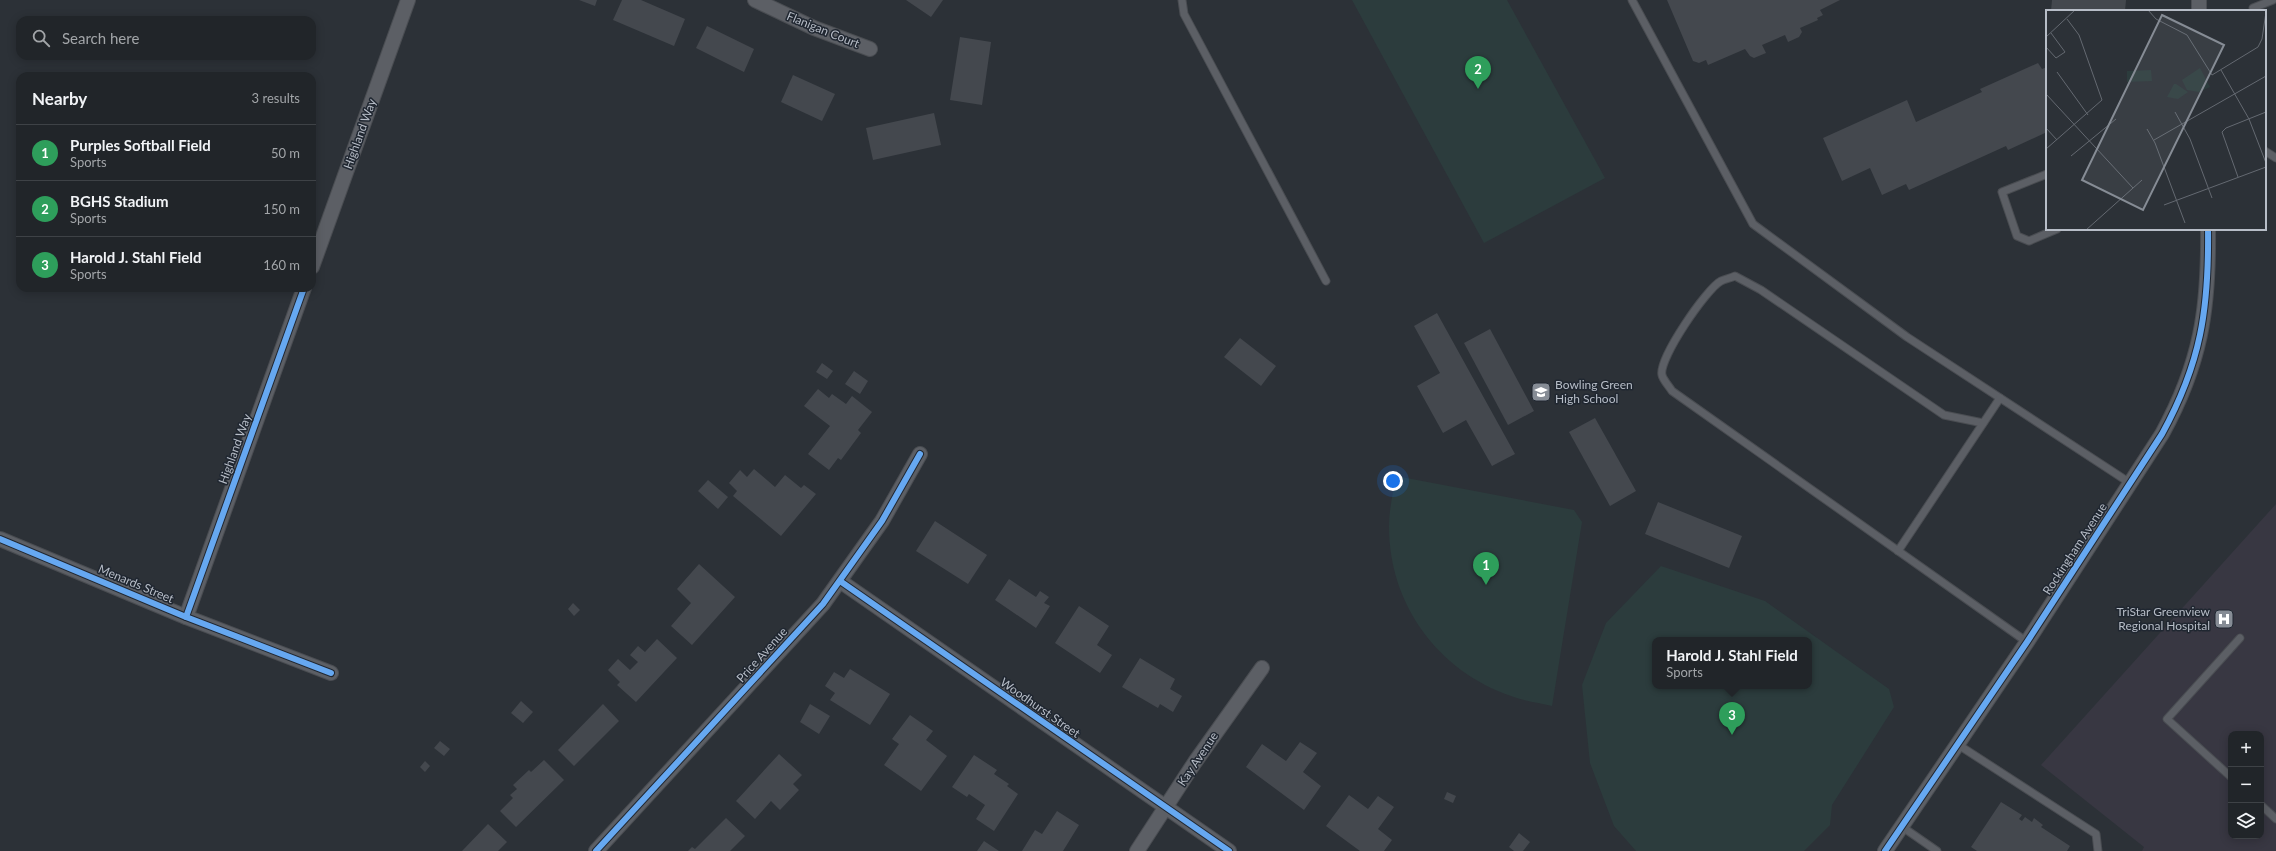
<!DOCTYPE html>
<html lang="en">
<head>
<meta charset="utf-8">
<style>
  :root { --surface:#212529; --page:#2d3135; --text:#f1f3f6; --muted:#a2a5a8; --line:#3e4246; --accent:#868c95 }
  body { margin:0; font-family:Lato,sans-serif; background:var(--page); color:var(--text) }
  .controls { position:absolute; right:12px; bottom:12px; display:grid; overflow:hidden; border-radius:8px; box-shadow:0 2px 10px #0003 }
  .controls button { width:36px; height:36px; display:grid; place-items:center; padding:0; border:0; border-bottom:1px solid var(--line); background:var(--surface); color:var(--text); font:20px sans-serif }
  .you { position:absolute; left:1393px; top:481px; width:14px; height:14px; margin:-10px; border:3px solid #fff; border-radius:50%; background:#1a73e8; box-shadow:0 0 0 6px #1a73e833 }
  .badge { display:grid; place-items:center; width:26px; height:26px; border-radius:50%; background:var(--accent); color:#fff; font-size:13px; font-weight:700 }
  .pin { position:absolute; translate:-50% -33px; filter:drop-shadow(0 1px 2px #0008) }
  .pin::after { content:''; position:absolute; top:21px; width:14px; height:12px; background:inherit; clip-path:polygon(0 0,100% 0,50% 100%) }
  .popup { position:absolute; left:1652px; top:637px; width:160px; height:52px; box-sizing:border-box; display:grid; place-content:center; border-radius:8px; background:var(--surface); filter:drop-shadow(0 1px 3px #0005); font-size:13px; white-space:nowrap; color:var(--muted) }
  .popup b { font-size:15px; color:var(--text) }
  .popup::after { content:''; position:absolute; left:50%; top:100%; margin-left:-8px; border:8px solid transparent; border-top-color:var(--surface) }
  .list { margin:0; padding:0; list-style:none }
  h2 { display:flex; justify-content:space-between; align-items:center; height:52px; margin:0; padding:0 16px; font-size:17px }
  h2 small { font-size:13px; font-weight:400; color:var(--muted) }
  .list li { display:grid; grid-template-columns:26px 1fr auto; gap:12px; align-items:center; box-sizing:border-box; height:56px; padding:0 16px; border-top:1px solid var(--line) }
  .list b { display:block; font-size:15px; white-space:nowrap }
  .list p { margin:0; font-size:13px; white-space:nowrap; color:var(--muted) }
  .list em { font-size:13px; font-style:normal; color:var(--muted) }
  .icon { flex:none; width:22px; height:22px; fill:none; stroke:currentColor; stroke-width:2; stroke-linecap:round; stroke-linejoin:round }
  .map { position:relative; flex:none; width:2276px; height:851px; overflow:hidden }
  .search { position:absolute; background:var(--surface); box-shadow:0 2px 10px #0003; left:16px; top:16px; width:300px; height:44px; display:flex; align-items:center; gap:10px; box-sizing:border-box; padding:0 14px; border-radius:12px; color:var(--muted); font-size:15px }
  .panel { position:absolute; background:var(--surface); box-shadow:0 2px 10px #0003; left:16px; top:72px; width:300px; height:220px; border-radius:12px }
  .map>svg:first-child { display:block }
</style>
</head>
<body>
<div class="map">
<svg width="2276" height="851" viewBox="0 0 2276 851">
  <rect width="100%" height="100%" fill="#2c3137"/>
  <path fill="#383742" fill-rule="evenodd" d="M2276,504V851H2142L2144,847L2041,765ZM2231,734H2261V836H2231Z"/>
  <g fill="#2c3c3d" fill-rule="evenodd">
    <path d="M1352,0H1507L1605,178L1484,243Z"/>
    <path d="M1396,476L1574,510L1582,522L1552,706C1539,703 1524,701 1511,696C1438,671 1389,604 1389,527C1389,510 1393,492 1396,476Z"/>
    <path d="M1661,566L1765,601L1889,689L1894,707L1832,805L1830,825L1804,851H1636L1614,826L1590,763L1582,685L1606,623ZM1655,640H1809V686H1655Z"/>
  </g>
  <g fill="#44484e">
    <path d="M579,0H597L595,6Z"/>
    <path d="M622,0H641L685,19L674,46L613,20Z"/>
    <path d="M906,0H943L931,17Z"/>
    <path d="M1667,0H1840L1820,10L1823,15L1817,18L1818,20L1800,28L1802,32L1799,37L1788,42L1785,35L1762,45L1766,53L1754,58L1750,56L1745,49L1708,65L1706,60L1699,63L1693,61Z"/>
    <path d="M2052,0H2126L2125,11H2051Z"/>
    <path d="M707,26L754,49L744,72L696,48Z"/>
    <path d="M960,37L991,42L982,105L950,100Z"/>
    <path d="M2038,63L2042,69L2047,67V132L2008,150L2006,146L1909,190L1906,184L1882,195L1870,168L1842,181L1823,138L1907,100L1916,122L1982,92L1980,89Z"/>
    <path d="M793,75L835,94L822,121L781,102Z"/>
    <path d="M934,113L941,145L873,160L866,128Z"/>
    <path d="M1437,313L1515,454L1492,466L1466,420L1443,433L1417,386L1440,373L1414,326Z"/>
    <path d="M1490,329L1534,411L1508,425L1464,343Z"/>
    <path d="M1240,338L1276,366L1261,386L1224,357Z"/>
    <path d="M822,363L833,371L827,379L816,372Z"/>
    <path d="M854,371L868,381L860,394L845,384Z"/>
    <path d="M818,389L829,398L832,394L846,404L852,396L872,412L858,430L861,433L841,460L838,458L829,470L808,454L830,426L804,406Z"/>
    <path d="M1595,418L1636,491L1610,506L1569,432Z"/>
    <path d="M754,469L775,487L785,475L801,488L804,485L816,494L781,536L733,496L737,491L729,483L740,470L747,477Z"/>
    <path d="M708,480L728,497L718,509L698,491Z"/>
    <path d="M1658,502L1742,536L1729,568L1645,534Z"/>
    <path d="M935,521L987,555L968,584L916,551Z"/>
    <path d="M699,564L735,597L692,645L671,626L691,603L677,589Z"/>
    <path d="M1009,579L1036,597L1040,591L1049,597L1044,603L1050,606L1036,628L995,600Z"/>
    <path d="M573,603L580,610L574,616L568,609Z"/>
    <path d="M1079,606L1109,626L1097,645L1112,655L1100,673L1055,643Z"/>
    <path d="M657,639L677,658L636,702L617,685L620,682L608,670L618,659L630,670L638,662L630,655L638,646L645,652Z"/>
    <path d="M1140,658L1175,679L1170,689L1182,696L1173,712L1160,704L1158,708L1122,687Z"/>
    <path d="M850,669L890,694L870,725L830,700L835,693L825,686L834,672L844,678Z"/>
    <path d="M521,701L533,712L523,723L511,713Z"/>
    <path d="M603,704L619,721L574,766L558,750Z"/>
    <path d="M810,704L830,716L819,734L800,722Z"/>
    <path d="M910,715L933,731L926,740L947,756L921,791L884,765L899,744L892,739Z"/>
    <path d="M440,741L450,749L444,756L434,748Z"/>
    <path d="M1300,742L1317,753L1303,772L1321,786L1304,810L1246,767L1262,744L1286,761Z"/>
    <path d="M779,754L802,775L793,784L799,790L780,810L771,801L755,819L736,801Z"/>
    <path d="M974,755L997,770L994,774L1009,784L1007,786L1018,794L994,831L976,819L985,805L969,794L967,797L952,787Z"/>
    <path d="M544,760L564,780L516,827L500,811L513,798L510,795L517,789L513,785L529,770L531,772Z"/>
    <path d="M425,761L430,766L425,772L420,767Z"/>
    <path d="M1447,792L1456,796L1453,803L1444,799Z"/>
    <path d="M1349,795L1368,809L1378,796L1394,807L1378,829L1392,840L1384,851H1360L1326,826Z"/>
    <path d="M2001,802L2022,815L2019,819L2022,821L2025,817L2032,822L2034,818L2043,825L2041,827L2070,846L2067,851H1977L1971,847Z"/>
    <path d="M1057,811L1079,825L1063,851H1022L1035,830L1042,834Z"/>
    <path d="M726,818L745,836L730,851H688L692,847L695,849Z"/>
    <path d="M488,824L507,842L498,851H462Z"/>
    <path d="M1519,833L1530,842L1523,851H1514L1509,847Z"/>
    <path d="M984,841L999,851H977Z"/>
  </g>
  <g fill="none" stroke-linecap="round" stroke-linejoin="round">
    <defs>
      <g id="service">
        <path d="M1182,0L1184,14L1326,281"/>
        <path d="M1632,0L1753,224L1907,337L2130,483"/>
        <path d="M2253,8L2273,0"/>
        <path d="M2265,151L2276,158"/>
        <path d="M2047,174L2002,192L2017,236L2029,241L2057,229"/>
        <path d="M1983,423L1944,415L1761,290L1735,276C1731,278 1725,279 1721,281C1707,288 1658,359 1662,375C1663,380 1669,386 1672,391L2027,642"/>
        <path d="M1898,551L2000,398"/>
        <path d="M1957,744L2096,834L2098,851"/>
        <path d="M2231,777L2167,719L2240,638"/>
        <path d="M2261,805L2276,819"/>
        <path d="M1901,826L1937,851"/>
      </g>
      <g id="minor">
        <path d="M755,0L814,28L870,49"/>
        <path d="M2199,0V11"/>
        <path d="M312,267L408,0"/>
        <path d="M0,539L186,617L331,673"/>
        <path d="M840,581L1229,851"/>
        <path d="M186,617L304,288"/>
        <path d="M596,851L823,604L882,521L920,454"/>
        <path d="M1137,851L1195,762L1262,668"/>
        <path d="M1885,851L2027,642L2162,434C2201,363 2209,309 2208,229"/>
      </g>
    </defs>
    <use href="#service" stroke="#4a4d52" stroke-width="9"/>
    <use href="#minor" stroke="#4a4d52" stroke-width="16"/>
    <use href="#service" stroke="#5c5f65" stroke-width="7"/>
    <use href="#minor" stroke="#5c5f65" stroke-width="14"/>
    <defs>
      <g id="cycleway">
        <path d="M0,539L186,617L331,673"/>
        <path d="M840,581L1229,851"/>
        <path d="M186,617L304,288"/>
        <path d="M596,851L823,604L882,521L920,454"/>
        <path d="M1885,851L2027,642L2162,434C2201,363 2209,309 2208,229"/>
      </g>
    </defs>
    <use href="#cycleway" stroke="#202731" stroke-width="8"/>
    <use href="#cycleway" stroke="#66a8f1" stroke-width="6"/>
  </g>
  <defs>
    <symbol id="school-square" viewBox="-11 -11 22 22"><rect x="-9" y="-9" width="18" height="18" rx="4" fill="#868c95" stroke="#202731"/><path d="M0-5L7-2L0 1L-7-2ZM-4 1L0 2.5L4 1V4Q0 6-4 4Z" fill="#fff"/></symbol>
    <symbol id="hospital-square" viewBox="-11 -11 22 22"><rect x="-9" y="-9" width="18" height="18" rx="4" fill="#868c95" stroke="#202731"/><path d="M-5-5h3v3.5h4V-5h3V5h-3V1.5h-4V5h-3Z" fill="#fff"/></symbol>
  </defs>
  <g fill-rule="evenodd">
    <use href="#school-square" x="1530" y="381" width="22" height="22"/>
    <use href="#hospital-square" x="2213" y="608" width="22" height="22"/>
  </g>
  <g text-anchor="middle" stroke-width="3" stroke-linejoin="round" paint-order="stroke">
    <g font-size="12" fill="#b7bdc7" stroke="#202731">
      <text transform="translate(823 30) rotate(22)" y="4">Flanigan Court</text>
      <text transform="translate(360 134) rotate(-70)" y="4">Highland Way</text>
      <text transform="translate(235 449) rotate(-70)" y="4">Highland Way</text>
      <text transform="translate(2075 549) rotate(-57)" y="4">Rockingham Avenue</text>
      <text transform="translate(136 584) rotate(23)" y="4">Menards Street</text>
      <text transform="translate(762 655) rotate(-48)" y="4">Price Avenue</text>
      <text transform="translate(1040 708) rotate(35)" y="4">Woodhurst Street</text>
      <text transform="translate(1198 759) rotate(-56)" y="4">Kay Avenue</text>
    </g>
    <g font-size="12" fill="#b7bdc7" stroke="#202731" text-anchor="start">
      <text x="1555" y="389">Bowling Green<tspan x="1555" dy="14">High School</tspan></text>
      <text x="2210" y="616" text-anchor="end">TriStar Greenview<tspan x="2210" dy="14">Regional Hospital</tspan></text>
    </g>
  </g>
  <g transform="translate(2046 10)">
    <rect width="220" height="220" fill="#2c3137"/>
    <path d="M154,58L164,77L153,82L141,80L136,70ZM105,60L106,71L81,72V61ZM128,74H130L142,82L132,89L121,87Z" fill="#2c3c3d"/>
    <path fill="none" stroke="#646971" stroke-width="1" d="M102,0L110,9L141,25L166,65L212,37L216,29L220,2M0,27L29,0M0,37L10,48L19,42L5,23M175,60L203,109L220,153M11,62L42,105M0,84L87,178M129,102L144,129L166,188M0,118L11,130M101,119L109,133L139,213M108,130L220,66M0,139L56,90L33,25L21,9M25,146L70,109M192,167L176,122L180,118L220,102M118,195L220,157M40,220L96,170"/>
    <path fill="#868c95" fill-opacity="0.15" stroke="#868c95" stroke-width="2" d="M116,5L178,35L97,200L36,170Z"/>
    <rect width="220" height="220" fill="none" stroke="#b7bdc7" stroke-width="2"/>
  </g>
</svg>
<div class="controls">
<button>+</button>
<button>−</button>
<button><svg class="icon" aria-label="layers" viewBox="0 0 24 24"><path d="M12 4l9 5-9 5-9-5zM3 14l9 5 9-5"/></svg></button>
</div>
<div class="you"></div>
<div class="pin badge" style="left:1486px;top:585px;background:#2e9e5b">1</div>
<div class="pin badge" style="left:1478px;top:89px;background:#2e9e5b">2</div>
<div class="pin badge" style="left:1732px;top:735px;background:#2e9e5b">3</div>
<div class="popup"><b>Harold J. Stahl Field</b>Sports</div>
<div class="search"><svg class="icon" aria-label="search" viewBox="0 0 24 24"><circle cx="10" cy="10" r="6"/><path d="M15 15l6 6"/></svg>Search here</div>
<section class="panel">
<h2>Nearby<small>3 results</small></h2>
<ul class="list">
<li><span class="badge" style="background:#2e9e5b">1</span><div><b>Purples Softball Field</b><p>Sports</p></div><em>50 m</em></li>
<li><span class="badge" style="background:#2e9e5b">2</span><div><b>BGHS Stadium</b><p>Sports</p></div><em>150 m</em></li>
<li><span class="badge" style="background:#2e9e5b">3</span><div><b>Harold J. Stahl Field</b><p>Sports</p></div><em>160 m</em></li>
</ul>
</section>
</div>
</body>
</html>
